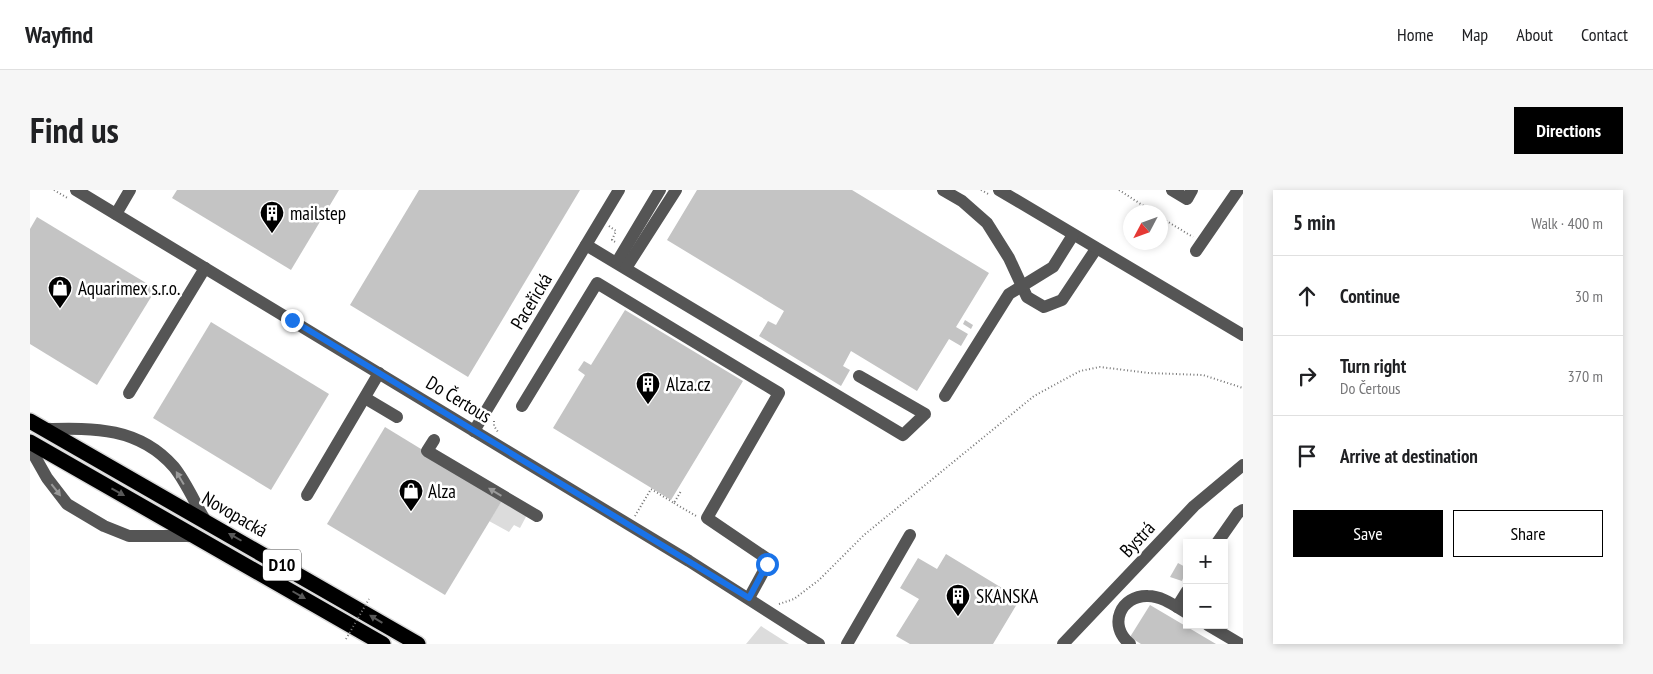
<!DOCTYPE html>
<html lang="en">
<head>
<meta charset="utf-8">
<style>
  :root { --surface:#fff; --page:#f6f6f6; --text:#202124; --muted:#757577; --line:#e0e0e0; --accent:#000 }
  body { margin:0; font-family:"PT Sans Narrow",sans-serif; background:var(--page); color:var(--text) }
  .controls { position:absolute; right:15px; bottom:15px; display:grid; overflow:hidden; border-radius:0px; box-shadow:0 2px 8px #0003 }
  .controls button { width:45px; height:45px; display:grid; place-items:center; padding:0; border:0; border-bottom:1px solid var(--line); background:var(--surface); color:var(--text); font:25px sans-serif }
  .compass { position:absolute; left:1093px; top:15px; width:45px; height:45px; border-radius:50%; background:var(--surface); box-shadow:0 2px 8px #0003; rotate:229deg }
  .stop { position:absolute; width:15px; height:15px; margin:-11px; border:4px solid #1a73e8; border-radius:50%; background:#fff }
  .stop.end { background:#1a73e8; border-color:#fff; box-shadow:0 1px 5px #0008 }
  .list { margin:0; padding:0; list-style:none }
  h2 { display:flex; justify-content:space-between; align-items:center; height:65px; margin:0; padding:0 20px; font-size:21px }
  h2 small { font-size:16px; font-weight:400; color:var(--muted) }
  .list li { display:grid; grid-template-columns:32px 1fr auto; gap:15px; align-items:center; box-sizing:border-box; height:80px; padding:0 20px; border-top:1px solid var(--line) }
  .list b { display:block; font-size:19px; white-space:nowrap }
  .list p { margin:0; font-size:16px; white-space:nowrap; color:var(--muted) }
  .list em { font-size:16px; font-style:normal; color:var(--muted) }
  .actions { display:flex; gap:10px; padding:15px 20px }
  .actions a { flex:1; padding:11px 0; border:1px solid var(--accent); border-radius:0px; text-align:center; font-size:18px; color:var(--accent) }
  .actions .main { background:var(--accent); color:#fff }
  .icon { flex:none; width:28px; height:28px; fill:none; stroke:currentColor; stroke-width:2; stroke-linecap:round; stroke-linejoin:round }
  .map { position:relative; flex:none; width:1213px; height:454px; overflow:hidden; border-radius:0px }
  header { display:flex; align-items:center; gap:30px; box-sizing:border-box; height:70px; padding:0 25px; background:var(--surface); border-bottom:1px solid var(--line) }
  header strong { font-size:24px }
  nav { display:flex; gap:28px; margin-inline-start:auto; font-size:18px }
  .intro { display:flex; align-items:center; justify-content:space-between; box-sizing:border-box; height:120px; padding:0 30px }
  h1 { margin:0; font-size:35px }
  .button { padding:12px 22px; border-radius:0px; background:var(--accent); color:#fff; font-size:18px; font-weight:700 }
  main { display:flex; gap:30px; padding:0 30px }
  aside { flex:1; background:var(--surface); border-radius:0px; box-shadow:0 2px 8px #0003 }
  .map>svg:first-child { display:block }
</style>
</head>
<body>
<header>
<strong>Wayfind</strong>
<nav><a>Home</a><a>Map</a><a>About</a><a>Contact</a></nav>
</header>
<div class="intro"><h1>Find us</h1><a class="button">Directions</a></div>
<main>
<div class="map">
<svg width="1213" height="454" viewBox="0 0 1213 454">
  <rect width="100%" height="100%" fill="#fff"/>
  <g fill="#dcdcdc">
    <path d="M473,309L498,323L490,338L484,335L479,342L459,331Z"/>
    <path d="M731,436L759,454H716Z"/>
  </g>
  <g fill="#c4c4c4">
    <path d="M147,0H309L261,80L142,8Z"/>
    <path d="M389,0H550L438,187L320,115Z"/>
    <path d="M667,0H822L959,83L926,137L938,144L931,156L919,149L887,201L821,161L813,176L820,180L811,196L729,146L738,131L746,135L754,121L637,50Z"/>
    <path d="M7,27L126,99L67,195L0,154V39Z"/>
    <path d="M595,120L713,191L641,310L523,238L555,185L548,180L554,171L561,175Z"/>
    <path d="M935,130L943,135L941,139L933,134Z"/>
    <path d="M181,132L299,204L241,300L123,228Z"/>
    <path d="M355,237L473,309L415,405L297,334Z"/>
    <path d="M916,364L990,409L963,454H880L866,446L889,409L870,398L888,368L907,379Z"/>
    <path d="M1148,373L1157,378L1152,391L1140,387Z"/>
    <path d="M1120,415L1186,454H1111L1100,447Z"/>
  </g>
  <g fill="none" stroke-linecap="round" stroke-linejoin="round">
    <defs>
      <g id="highway">
        <path d="M0,231L388,454"/>
        <path d="M0,252L353,454"/>
      </g>
    </defs>
    <use href="#highway" stroke="#dbdbdb" stroke-width="18"/>
    <g stroke="#777" stroke-width="2" stroke-dasharray="1 2.5" stroke-linecap="butt">
      <path d="M24,0L39,9"/>
      <path d="M951,0L960,5"/>
      <path d="M1089,0L1123,22"/>
      <path d="M1130,27L1163,47"/>
      <path d="M579,36L586,41L582,50L587,53"/>
      <path d="M427,217L440,220L444,218"/>
      <path d="M464,231V236L468,242"/>
      <path d="M644,313L666,326"/>
      <path d="M605,326L621,299L644,313L651,301"/>
      <path d="M749,414L764,409L789,390L834,345L1004,206L1050,181L1070,177L1119,183L1173,185L1213,198"/>
    </g>
    <g stroke="#555" stroke-width="12">
      <path d="M46,0L659,371L789,454"/>
      <path d="M913,0L932,11L957,33L979,68L997,107L1014,117L1032,110L1066,59"/>
      <path d="M969,0L1213,145"/>
      <path d="M1142,0L1157,9L1162,0"/>
      <path d="M86,24L100,0"/>
      <path d="M556,55L873,245L895,224L829,186"/>
      <path d="M1166,61L1208,0"/>
      <path d="M587,72L630,0"/>
      <path d="M596,78L646,0"/>
      <path d="M99,203L175,78"/>
      <path d="M915,206L979,104L1023,77L1043,45"/>
      <path d="M335,208L367,227"/>
      <path d="M492,216L567,93L749,203L677,328L736,368L737,375L719,408"/>
      <path d="M16,239C64,238 109,237 144,277C156,292 165,313 175,330"/>
      <path d="M444,241L589,0"/>
      <path d="M404,250L397,261L507,326"/>
      <path d="M0,258L17,288L37,314L74,336L99,346H166"/>
      <path d="M277,305L349,183"/>
      <path d="M1187,353L1208,323L1213,320"/>
      <path d="M1147,417L1157,401"/>
      <path d="M1178,435L1210,454"/>
      <path d="M817,454L880,345"/>
      <path d="M1033,454L1164,316L1213,275"/>
      <path d="M1100,454C1077,435 1091,405 1118,406C1132,406 1145,416 1157,423"/>
    </g>
    <use href="#highway" stroke="#000" stroke-width="15"/>
    <path stroke="#777" stroke-width="2" stroke-dasharray="1 2.5" stroke-linecap="butt" d="M316,449L339,409"/>
  </g>
  <defs><path id="oneway-solid" d="M-6-.8H1V-3.2L6.5 0L1 3.2V.8H-6Z" transform="scale(1.25)"/></defs>
  <g fill="#999">
    <use href="#oneway-solid" transform="translate(150 288) rotate(-121)"/>
    <use href="#oneway-solid" transform="translate(26 300) rotate(52)"/>
    <use href="#oneway-solid" transform="translate(465 302) rotate(-149)"/>
  </g>
  <g fill="#595959">
    <use href="#oneway-solid" transform="translate(88 302) rotate(29)"/>
    <use href="#oneway-solid" transform="translate(205 347) rotate(-150)"/>
    <use href="#oneway-solid" transform="translate(269 405) rotate(30)"/>
    <use href="#oneway-solid" transform="translate(346 429) rotate(-149)"/>
  </g>
  <g fill="none" stroke-linecap="round" stroke-linejoin="round">
    <path stroke="#1a73e8" stroke-width="6" d="M262,130L719,408L737,374"/>
  </g>
  <defs>
    <symbol id="building-pin" viewBox="-11 -11 22 30"><path d="M0 17L-7.5 6A9.5 9.5 0 1 1 7.5 6Z" fill="#000" stroke="#fff"/><path d="M-4-6H4V6H1V3H-1V6H-4ZM-2.5-4.3h1.7v1.8h-1.7ZM.8-4.3h1.7v1.8H.8ZM-2.5-1h1.7V.8h-1.7ZM.8-1h1.7V.8H.8Z" fill="#fff"/></symbol>
    <symbol id="shop-pin" viewBox="-11 -11 22 30"><path d="M0 17L-7.5 6A9.5 9.5 0 1 1 7.5 6Z" fill="#000" stroke="#fff"/><path d="M-5-2.5h2.3a2.7 3.5 0 0 1 5.4 0H5L5.5 6h-11ZM-1.5-2.5h3a1.5 2.3 0 0 0-3 0Z" fill="#fff"/></symbol>
  </defs>
  <g fill-rule="evenodd">
    <use href="#building-pin" x="228" y="9" width="28" height="38"/>
    <use href="#shop-pin" x="16" y="84" width="28" height="38"/>
    <use href="#building-pin" x="604" y="180" width="28" height="38"/>
    <use href="#shop-pin" x="367" y="287" width="28" height="38"/>
    <use href="#building-pin" x="914" y="392" width="28" height="38"/>
  </g>
  <g text-anchor="middle" stroke-width="5" stroke-linejoin="round" paint-order="stroke">
    <rect fill="#fff" stroke="#4c4c4c" stroke-width="1" x="233" y="359.5" width="38" height="31" rx="4"/>
    <g font-size="18" font-weight="bold" fill="#000">
      <text x="252" y="381">D10</text>
    </g>
    <g font-size="19" fill="#000" stroke="#fff" text-anchor="start">
      <text x="260" y="30">mailstep</text>
      <text x="48" y="105">Aquarimex s.r.o.</text>
      <text x="636" y="201">Alza.cz</text>
      <text x="398" y="308">Alza</text>
      <text x="946" y="413">SKANSKA</text>
    </g>
    <g font-size="19" fill="#000" stroke="#fff">
      <text transform="translate(501 111) rotate(-59)" y="7">Paceřická</text>
      <text transform="translate(429 209) rotate(31)" y="7">Do Čertous</text>
      <text transform="translate(205 324) rotate(30)" y="7">Novopacká</text>
      <text transform="translate(1107 349) rotate(-47)" y="7">Bystrá</text>
    </g>
  </g>
</svg>
<div class="controls">
<button>+</button>
<button>−</button>
</div>
<svg class="compass" viewBox="-18 -18 36 36"><path d="M0-13l5 13h-10z" fill="#e53935"/><path d="M0 13l5-13h-10z" fill="#757577"/></svg>
<div class="stop" style="left:737px;top:374px"></div>
<div class="stop end" style="left:262px;top:130px"></div>
</div>
<aside>
<h2>5 min<small>Walk · 400 m</small></h2>
<ul class="list">
<li><svg class="icon" aria-label="ahead" viewBox="0 0 24 24"><path d="M12 20V5M6 11l6-6 6 6"/></svg><div><b>Continue</b></div><em>30 m</em></li>
<li><svg class="icon" aria-label="right" viewBox="0 0 24 24"><path d="M7 20v-9h11M14 6l5 5-5 5"/></svg><div><b>Turn right</b><p>Do Čertous</p></div><em>370 m</em></li>
<li><svg class="icon" aria-label="arrive" viewBox="0 0 24 24"><path d="M6 21V4h12l-3 4 3 4H6"/></svg><div><b>Arrive at destination</b></div></li>
</ul>
<div class="actions"><a class="main">Save</a><a>Share</a></div>
</aside>
</main>
</body>
</html>
